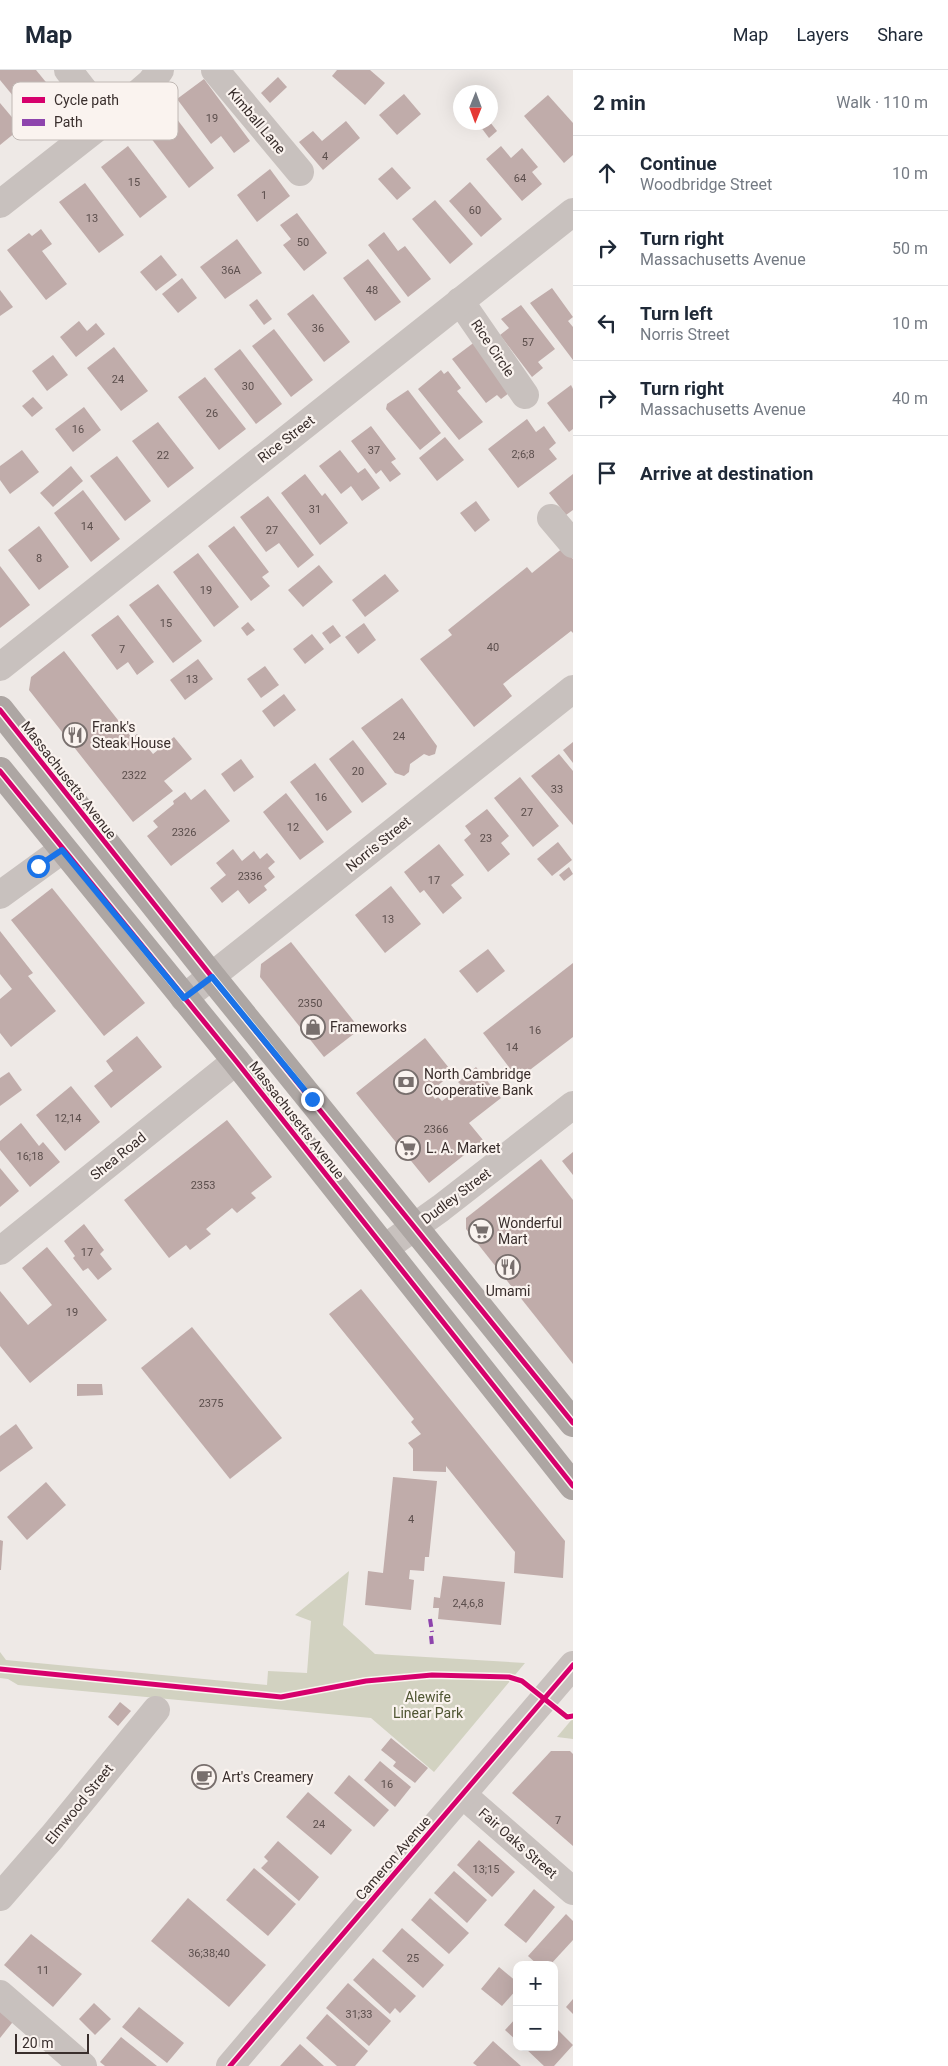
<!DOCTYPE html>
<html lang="en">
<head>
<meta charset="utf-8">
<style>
  :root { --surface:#fff; --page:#f2f2f3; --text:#1f2937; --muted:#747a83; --line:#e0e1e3 }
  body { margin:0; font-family:Roboto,sans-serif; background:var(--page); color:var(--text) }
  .controls { position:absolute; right:15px; bottom:15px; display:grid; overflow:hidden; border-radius:10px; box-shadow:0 5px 20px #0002 }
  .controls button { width:45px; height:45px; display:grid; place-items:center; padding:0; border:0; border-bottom:1px solid var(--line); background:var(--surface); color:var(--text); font:25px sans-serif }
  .compass { position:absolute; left:453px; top:15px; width:45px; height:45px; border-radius:50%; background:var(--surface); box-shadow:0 5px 20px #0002; rotate:181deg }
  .scale { position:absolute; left:15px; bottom:12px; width:74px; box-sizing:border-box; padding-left:5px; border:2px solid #392e2c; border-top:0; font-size:14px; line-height:18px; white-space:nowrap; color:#392e2c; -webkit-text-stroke:4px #faf3ef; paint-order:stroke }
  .stop { position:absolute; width:15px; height:15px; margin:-11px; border:4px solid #1a73e8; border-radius:50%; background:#fff }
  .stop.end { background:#1a73e8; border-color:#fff; box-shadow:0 1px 5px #0008 }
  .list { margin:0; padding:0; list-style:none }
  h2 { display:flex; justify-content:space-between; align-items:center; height:65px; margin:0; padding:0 20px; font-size:21px }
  h2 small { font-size:16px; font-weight:400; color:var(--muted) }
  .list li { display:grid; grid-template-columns:32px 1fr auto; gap:15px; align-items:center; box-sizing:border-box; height:75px; padding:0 20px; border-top:1px solid var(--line) }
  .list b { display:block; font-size:19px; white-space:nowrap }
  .list p { margin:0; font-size:16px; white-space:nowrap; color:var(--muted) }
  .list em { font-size:16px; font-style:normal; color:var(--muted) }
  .icon { flex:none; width:28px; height:28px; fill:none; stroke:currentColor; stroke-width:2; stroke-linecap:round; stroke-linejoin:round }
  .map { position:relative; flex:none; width:573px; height:1996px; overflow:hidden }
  header { display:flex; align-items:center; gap:30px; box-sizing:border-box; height:70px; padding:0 25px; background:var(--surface); border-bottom:1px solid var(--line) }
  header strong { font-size:24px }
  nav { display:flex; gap:28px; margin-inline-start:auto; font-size:18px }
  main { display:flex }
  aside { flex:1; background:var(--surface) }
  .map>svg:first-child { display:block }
</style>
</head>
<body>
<header>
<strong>Map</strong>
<nav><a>Map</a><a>Layers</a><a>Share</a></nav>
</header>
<main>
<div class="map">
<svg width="573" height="1996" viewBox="0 0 573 1996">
  <rect width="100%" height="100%" fill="#eee9e6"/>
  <g fill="#d2d2c1">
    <path d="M349,1501L343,1555L375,1584L525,1593L434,1702L371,1648L18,1615L8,1609L0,1608V1582L6,1590L267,1615L268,1601L307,1603L311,1551L295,1545Z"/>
    <path d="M573,1648V1669L557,1667Z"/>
  </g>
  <g fill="#c0acaa">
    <path d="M0,0H36L59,28L32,49L0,10Z"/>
    <path d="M337,0H370L385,13L365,35L332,6Z"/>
    <path d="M278,7L287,17L270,33L261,23Z"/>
    <path d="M204,9L250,71L234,83L221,66L211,74L177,29Z"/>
    <path d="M404,24L421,44L397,65L379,45Z"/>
    <path d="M548,25L573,53V85L564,93L524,46Z"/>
    <path d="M0,33L21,58L0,75Z"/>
    <path d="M167,36L214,98L189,118L141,55Z"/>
    <path d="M346,51L360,68L323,100L299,72L313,61L322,71Z"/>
    <path d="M477,52H490L497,61L489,68Z"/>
    <path d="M128,76L167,127L140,148L101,97Z"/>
    <path d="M501,76L511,88L522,78L538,97L532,102L542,114L522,131L486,89Z"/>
    <path d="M392,97L411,118L397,130L378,109Z"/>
    <path d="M270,99L290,126L257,152L237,125Z"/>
    <path d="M470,112L502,149L481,167L449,131Z"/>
    <path d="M85,113L124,165L99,183L59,132Z"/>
    <path d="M435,130L473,174L450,194L412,149Z"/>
    <path d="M297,143L327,183L304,201L283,175L291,169L280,155Z"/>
    <path d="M41,159L52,174L42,181L67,214L46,230L7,180L29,163L32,166Z"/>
    <path d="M384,162L398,181L405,176L431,209L408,227L368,175Z"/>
    <path d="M237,169L262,203L225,229L200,197Z"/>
    <path d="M161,185L177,205L156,221L140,202Z"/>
    <path d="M368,189L401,232L375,251L343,208Z"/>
    <path d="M182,208L197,228L178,243L162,224Z"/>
    <path d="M552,218L573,247L568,251L573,257V290L530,233Z"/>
    <path d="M0,220L13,237L0,246Z"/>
    <path d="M313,224L350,272L324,292L287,244Z"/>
    <path d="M257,229L272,249L264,255L249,235Z"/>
    <path d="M521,235L555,279L538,292L543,298L532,307L500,265L509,258L501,249Z"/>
    <path d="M79,251L87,261L96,253L105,264L76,287L60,267Z"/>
    <path d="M274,259L313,310L291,327L252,276Z"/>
    <path d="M476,271L513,320L501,329L497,325L486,333L452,289Z"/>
    <path d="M114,277L148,321L121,341L87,298Z"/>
    <path d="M240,279L282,334L256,354L214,299Z"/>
    <path d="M53,285L68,305L47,321L32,301Z"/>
    <path d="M441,300L444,304L448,301L461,318L457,321L483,352L459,370L418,319Z"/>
    <path d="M205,307L246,359L219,380L178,327Z"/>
    <path d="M571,315L573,319V359L569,362L547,333Z"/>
    <path d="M408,320L441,363L420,380L386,339L387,334Z"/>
    <path d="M33,327L43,338L32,347L22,336Z"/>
    <path d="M84,337L101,360L73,382L55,359Z"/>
    <path d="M527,349L536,362L544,356L556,373L549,379L557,389L518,418L488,379Z"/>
    <path d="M158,352L194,398L168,418L132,371Z"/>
    <path d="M371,356L396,389L391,392L401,404L390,412L381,400L376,404L351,371Z"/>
    <path d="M445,367L464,390L437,411L419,388Z"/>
    <path d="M22,380L39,402L10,424L0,410V396Z"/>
    <path d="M340,380L358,403L365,398L380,418L362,431L351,416L341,424L319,396Z"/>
    <path d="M117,386L151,431L125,451L90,406Z"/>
    <path d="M71,396L83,411L53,437L40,423Z"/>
    <path d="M305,404L322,426L325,423L348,453L320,475L281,423Z"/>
    <path d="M573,404V440L566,445L549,423Z"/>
    <path d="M83,420L120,469L91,492L54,443Z"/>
    <path d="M268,426L314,485L298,498L279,473L266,482L240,447Z"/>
    <path d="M476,431L490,450L475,462L460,443Z"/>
    <path d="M39,456L69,497L39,520L8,480Z"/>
    <path d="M234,456L269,502L262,507L270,516L251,531L208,476Z"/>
    <path d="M564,477L573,489V563L571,561L503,614L512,626L474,657L420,589L452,565L448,560L527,497L532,503Z"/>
    <path d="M198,483L239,537L214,557L173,502Z"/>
    <path d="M319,495L333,512L303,537L288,520Z"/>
    <path d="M0,496L30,535L0,558Z"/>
    <path d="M385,504L399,521L365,547L352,530Z"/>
    <path d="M158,514L202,571L173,593L129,535Z"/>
    <path d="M118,545L154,592L137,605L128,592L117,600L91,565Z"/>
    <path d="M248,552L255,560L247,566L241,558Z"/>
    <path d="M364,553L376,570L358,584L345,567Z"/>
    <path d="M333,555L341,566L330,574L322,563Z"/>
    <path d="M312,564L324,579L305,594L293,579Z"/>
    <path d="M64,581L132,668L137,664L153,684L174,667L192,689L164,711L173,721L133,752L29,620L31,607Z"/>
    <path d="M198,589L213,609L185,630L170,610Z"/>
    <path d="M265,596L279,615L261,628L247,609Z"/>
    <path d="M284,624L296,640L274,657L262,641Z"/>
    <path d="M402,628L437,676L435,684L429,686L424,684L410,694L409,702L404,706L395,703L361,658Z"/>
    <path d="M353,670L387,714L362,733L329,689Z"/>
    <path d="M573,672V693L563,680Z"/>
    <path d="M559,684L573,701V755L531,706Z"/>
    <path d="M241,689L254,707L234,722L221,704Z"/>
    <path d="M315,693L352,742L327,761L290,712Z"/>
    <path d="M520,707L559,756L533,777L494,728Z"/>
    <path d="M205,719L230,751L171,796L147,766L158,757L153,751L174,734L173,731L185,722L191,730Z"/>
    <path d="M286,723L324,772L300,790L263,742Z"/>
    <path d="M487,739L509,766L501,773L510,784L488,802L464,770L471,764L465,756Z"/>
    <path d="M558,772L572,790L552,806L537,789Z"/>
    <path d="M439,774L464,805L451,815L462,828L443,844L424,820L420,823L404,802Z"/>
    <path d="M233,779L242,791L254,781L260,789L267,783L275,792L268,798L275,807L264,816L267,820L249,834L238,820L222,833L210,818L226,805L216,793Z"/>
    <path d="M569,797L573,804L564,811L559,805Z"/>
    <path d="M391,816L421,854L385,883L355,845Z"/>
    <path d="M52,818L145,933L104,966L11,850Z"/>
    <path d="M0,861L33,903L28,906L56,941L11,977L0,963V929L12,919L0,904Z"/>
    <path d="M291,872L360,959L324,987L260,907L261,894Z"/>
    <path d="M488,879L505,901L477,923L459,901Z"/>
    <path d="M573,893V967L518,1009L483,963Z"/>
    <path d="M137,966L162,997L111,1038L94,1016L113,1001L106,991Z"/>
    <path d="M425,968L453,1003L430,1022L435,1029L438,1027L442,1031L462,1016L458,1012L476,997L501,1028L469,1053L483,1070L429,1113L356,1023Z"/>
    <path d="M9,1002L22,1020L0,1036V1008Z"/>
    <path d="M71,1016L100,1052L65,1081L36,1045Z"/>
    <path d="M227,1050L272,1107L251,1123L256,1128L237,1143L232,1138L206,1159L211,1164L190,1180L186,1175L169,1188L124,1130Z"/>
    <path d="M21,1053L39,1076L43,1072L60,1092L30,1117L0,1080V1071Z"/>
    <path d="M573,1082V1105L562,1091Z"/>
    <path d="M541,1089L573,1130V1294L466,1159V1148Z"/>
    <path d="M0,1098L19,1121L0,1137Z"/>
    <path d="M84,1154L104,1180L100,1184L112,1199L98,1210L88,1198L83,1201L73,1188L75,1186L64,1171Z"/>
    <path d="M47,1177L107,1250L30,1313L0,1276V1221L28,1255L52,1235L22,1198Z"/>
    <path d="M361,1219L565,1471L563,1508L514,1503L515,1482L446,1396V1402L413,1401V1379L408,1373L421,1364L411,1352L414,1349L329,1244Z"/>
    <path d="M192,1257L282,1368L230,1409L141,1298Z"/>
    <path d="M77,1314H102L103,1325L77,1326Z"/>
    <path d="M16,1354L33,1378L0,1402V1366Z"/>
    <path d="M393,1407L437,1411L429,1487H425L424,1501L410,1500L409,1509L414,1510L411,1540L365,1535L368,1501L383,1503Z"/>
    <path d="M46,1412L66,1435L27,1470L7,1447Z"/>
    <path d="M0,1470L3,1471L1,1500H0Z"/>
    <path d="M443,1506L505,1512L501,1555L438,1549L439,1538H433L434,1527L440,1528Z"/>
    <path d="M120,1632L131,1641L118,1656L108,1647Z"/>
    <path d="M391,1668L428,1698L415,1713L393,1696L396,1692L381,1680Z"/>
    <path d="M551,1681H570L573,1684V1776L512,1723Z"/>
    <path d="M380,1691L411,1717L395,1737L364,1710Z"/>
    <path d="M349,1705L389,1740L374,1757L334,1723Z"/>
    <path d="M308,1722L352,1760L331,1785L286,1747Z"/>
    <path d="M479,1770L515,1802L492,1827L457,1795Z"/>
    <path d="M278,1771L319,1807L299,1831L261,1798L268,1791L264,1787Z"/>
    <path d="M254,1798L296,1834L268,1866L226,1830Z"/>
    <path d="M454,1801L487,1830L467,1853L434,1823Z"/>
    <path d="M534,1819L555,1837L526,1873L504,1855Z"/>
    <path d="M188,1828L266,1895L229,1937L151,1871Z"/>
    <path d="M430,1828L469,1863L449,1884L411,1850Z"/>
    <path d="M566,1844L573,1851V1870L550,1895H538L528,1886Z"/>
    <path d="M402,1858L444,1895L423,1918L382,1881Z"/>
    <path d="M31,1864L82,1904L53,1937L4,1895Z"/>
    <path d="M373,1888L416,1926L400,1943L395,1938L390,1944L353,1910Z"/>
    <path d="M499,1897L517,1912V1919L502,1936L481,1919Z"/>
    <path d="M348,1913L391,1951L369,1976L326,1938Z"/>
    <path d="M573,1929V1944L566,1937Z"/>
    <path d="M94,1933L111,1949L95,1965L79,1949Z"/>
    <path d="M0,1934L16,1948L0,1968Z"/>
    <path d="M139,1937L184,1973L167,1993L122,1957Z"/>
    <path d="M327,1944L368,1981L355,1996H337L306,1968Z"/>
    <path d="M517,1947V1971L505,1960Z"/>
    <path d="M554,1956L573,1975L554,1996H544L524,1977H554Z"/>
    <path d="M121,1967L157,1996H105L100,1992Z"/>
    <path d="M493,1971L521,1996H477L473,1993Z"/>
    <path d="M300,1974L324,1996H280Z"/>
  </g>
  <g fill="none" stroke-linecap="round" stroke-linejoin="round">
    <g stroke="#c8c1be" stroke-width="28">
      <path d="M68,0L107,50"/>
      <path d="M215,0L300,102"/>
      <path d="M0,134L107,50L151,12L160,0"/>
      <path d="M460,231L525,325"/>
      <path d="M551,448L573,474"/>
      <path d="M0,597L573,142"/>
      <path d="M0,825L62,780"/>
      <path d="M184,928L573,619"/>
      <path d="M385,1178L441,1138L573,1035"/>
      <path d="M0,1181L236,991"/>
      <path d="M463,1725L573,1821"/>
      <path d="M0,1827L52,1767L156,1640"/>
      <path d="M0,1924L83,1996"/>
    </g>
    <path stroke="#c8c1be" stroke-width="28" d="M230,1996L573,1595"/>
    <g stroke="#ada6a3" stroke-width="28">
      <path d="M0,640L212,907L573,1353"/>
      <path d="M0,701L236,991L573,1416"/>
    </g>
    <g stroke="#8e44ad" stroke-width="4" stroke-dasharray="8 4" stroke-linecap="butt">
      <path d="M430,1549L432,1562"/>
      <path d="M431,1566L432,1575"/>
    </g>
    <defs>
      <g id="cycleway">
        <path d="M0,640L212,907L573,1353"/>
        <path d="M0,701L236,991L573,1416"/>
        <path d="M0,1599L281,1627L366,1611L432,1605L509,1607L522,1611L567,1647L573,1646"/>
        <path d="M230,1996L573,1595"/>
      </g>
    </defs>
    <use href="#cycleway" stroke="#faf3ef" stroke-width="8"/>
    <use href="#cycleway" stroke="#d6006c" stroke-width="5"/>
  </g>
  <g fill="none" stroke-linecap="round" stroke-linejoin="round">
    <path stroke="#1a73e8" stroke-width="6" d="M38,796L62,780L184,928L212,907L312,1029"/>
  </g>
  <defs>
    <symbol id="restaurant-ring" viewBox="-11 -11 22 22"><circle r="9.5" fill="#faf3ef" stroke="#786f6d" stroke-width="1.5"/><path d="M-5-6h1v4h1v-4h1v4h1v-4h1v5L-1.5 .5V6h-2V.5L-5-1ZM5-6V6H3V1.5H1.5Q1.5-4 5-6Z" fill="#786f6d"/></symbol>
    <symbol id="shop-ring" viewBox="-11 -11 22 22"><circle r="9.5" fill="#faf3ef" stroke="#786f6d" stroke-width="1.5"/><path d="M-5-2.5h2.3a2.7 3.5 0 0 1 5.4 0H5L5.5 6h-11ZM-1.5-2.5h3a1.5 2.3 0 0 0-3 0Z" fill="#786f6d"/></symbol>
    <symbol id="bank-ring" viewBox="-11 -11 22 22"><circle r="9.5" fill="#faf3ef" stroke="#786f6d" stroke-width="1.5"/><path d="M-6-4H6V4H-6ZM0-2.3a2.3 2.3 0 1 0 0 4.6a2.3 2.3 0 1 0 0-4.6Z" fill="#786f6d"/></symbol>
    <symbol id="supermarket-ring" viewBox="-11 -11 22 22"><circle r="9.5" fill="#faf3ef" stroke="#786f6d" stroke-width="1.5"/><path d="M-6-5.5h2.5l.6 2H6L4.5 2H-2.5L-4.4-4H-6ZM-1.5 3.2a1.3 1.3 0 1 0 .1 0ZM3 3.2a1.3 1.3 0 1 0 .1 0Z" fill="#786f6d"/></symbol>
    <symbol id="cafe-ring" viewBox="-11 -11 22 22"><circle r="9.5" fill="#faf3ef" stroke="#786f6d" stroke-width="1.5"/><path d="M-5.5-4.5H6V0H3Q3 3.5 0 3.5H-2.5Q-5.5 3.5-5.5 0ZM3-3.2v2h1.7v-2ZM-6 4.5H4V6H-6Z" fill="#786f6d"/></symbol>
  </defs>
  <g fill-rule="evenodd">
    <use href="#restaurant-ring" x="61" y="651" width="28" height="28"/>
    <use href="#shop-ring" x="299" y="943" width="28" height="28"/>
    <use href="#bank-ring" x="392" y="998" width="28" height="28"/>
    <use href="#supermarket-ring" x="394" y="1064" width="28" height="28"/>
    <use href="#supermarket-ring" x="467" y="1147" width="28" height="28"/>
    <use href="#restaurant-ring" x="494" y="1183" width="28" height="28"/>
    <use href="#cafe-ring" x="190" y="1693" width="28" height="28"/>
  </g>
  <g text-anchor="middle" stroke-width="4.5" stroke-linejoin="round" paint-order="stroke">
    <g font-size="11" fill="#5b4e4c">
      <text x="212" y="52">19</text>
      <text x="325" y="90">4</text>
      <text x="520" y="112">64</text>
      <text x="134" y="116">15</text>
      <text x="264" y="129">1</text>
      <text x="475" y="144">60</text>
      <text x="92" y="152">13</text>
      <text x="303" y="176">50</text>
      <text x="231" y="204">36A</text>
      <text x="372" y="224">48</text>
      <text x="318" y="262">36</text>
      <text x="528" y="276">57</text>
      <text x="118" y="313">24</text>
      <text x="248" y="320">30</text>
      <text x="212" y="347">26</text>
      <text x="78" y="363">16</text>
      <text x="374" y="384">37</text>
      <text x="523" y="388">2;6;8</text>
      <text x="163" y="389">22</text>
      <text x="315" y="443">31</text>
      <text x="87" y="460">14</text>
      <text x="272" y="464">27</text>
      <text x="39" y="492">8</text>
      <text x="206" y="524">19</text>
      <text x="166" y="557">15</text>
      <text x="493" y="581">40</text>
      <text x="122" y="583">7</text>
      <text x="192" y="613">13</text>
      <text x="399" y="670">24</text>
      <text x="358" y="705">20</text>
      <text x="134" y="709">2322</text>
      <text x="557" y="723">33</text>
      <text x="321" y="731">16</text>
      <text x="527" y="746">27</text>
      <text x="293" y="761">12</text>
      <text x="184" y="766">2326</text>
      <text x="486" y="772">23</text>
      <text x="250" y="810">2336</text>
      <text x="434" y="814">17</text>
      <text x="388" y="853">13</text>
      <text x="310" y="937">2350</text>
      <text x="535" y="964">16</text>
      <text x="512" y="981">14</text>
      <text x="68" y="1052">12,14</text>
      <text x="436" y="1063">2366</text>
      <text x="30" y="1090">16;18</text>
      <text x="203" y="1119">2353</text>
      <text x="87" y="1186">17</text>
      <text x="72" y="1246">19</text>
      <text x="211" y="1337">2375</text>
      <text x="411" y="1453">4</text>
      <text x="468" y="1537">2,4,6,8</text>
      <text x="387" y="1718">16</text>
      <text x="558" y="1754">7</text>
      <text x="319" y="1758">24</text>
      <text x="486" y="1803">13;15</text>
      <text x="209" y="1887">36;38;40</text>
      <text x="413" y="1892">25</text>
      <text x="43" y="1904">11</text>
      <text x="359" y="1948">31;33</text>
    </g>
    <g font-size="14" fill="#392e2c" stroke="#faf3ef">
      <text transform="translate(257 51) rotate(50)" y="5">Kimball Lane</text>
      <text transform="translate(493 278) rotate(56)" y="5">Rice Circle</text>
      <text transform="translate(286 369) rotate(-38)" y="5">Rice Street</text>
      <text transform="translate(69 710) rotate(52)" y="5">Massachusetts Avenue</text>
      <text transform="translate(378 774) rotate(-39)" y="5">Norris Street</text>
      <text transform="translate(297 1050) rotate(52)" y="5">Massachusetts Avenue</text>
      <text transform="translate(118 1086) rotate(-39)" y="5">Shea Road</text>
      <text transform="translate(456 1126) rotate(-37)" y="5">Dudley Street</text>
      <text transform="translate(79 1734) rotate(-51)" y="5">Elmwood Street</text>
      <text transform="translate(518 1773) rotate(41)" y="5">Fair Oaks Street</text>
      <text transform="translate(393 1788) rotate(-49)" y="5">Cameron Avenue</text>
    </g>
    <g font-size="14" fill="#392e2c" stroke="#faf3ef" text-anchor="start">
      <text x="92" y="662">Frank's<tspan x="92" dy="16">Steak House</tspan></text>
      <text x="330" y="962">Frameworks</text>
      <text x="424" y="1009">North Cambridge<tspan x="424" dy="16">Cooperative Bank</tspan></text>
      <text x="426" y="1083">L. A. Market</text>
      <text x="498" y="1158">Wonderful<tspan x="498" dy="16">Mart</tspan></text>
      <text x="508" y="1226" text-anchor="middle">Umami</text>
      <text x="222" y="1712">Art's Creamery</text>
    </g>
    <g font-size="14" fill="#4f5532" stroke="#faf3ef">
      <text x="428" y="1632">Alewife<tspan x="428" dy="16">Linear Park</tspan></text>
    </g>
  </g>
  <rect x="12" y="12" width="166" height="58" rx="8" fill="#faf3ef" stroke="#c0b8b4" stroke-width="1"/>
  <rect x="22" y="27" width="23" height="6" fill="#d6006c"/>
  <rect x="22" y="49" width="23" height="7" fill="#8e44ad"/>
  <g font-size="14" fill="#392e2c">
    <text x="54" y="35">Cycle path</text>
    <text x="54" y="57">Path</text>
  </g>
</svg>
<div class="controls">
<button>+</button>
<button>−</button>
</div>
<svg class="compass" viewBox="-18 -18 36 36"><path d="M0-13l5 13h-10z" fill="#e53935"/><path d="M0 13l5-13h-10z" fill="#747a83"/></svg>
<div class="scale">20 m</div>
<div class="stop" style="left:38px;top:796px"></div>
<div class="stop end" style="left:312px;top:1029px"></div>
</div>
<aside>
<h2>2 min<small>Walk · 110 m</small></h2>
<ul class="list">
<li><svg class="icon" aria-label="ahead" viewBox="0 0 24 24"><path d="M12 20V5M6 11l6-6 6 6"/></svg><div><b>Continue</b><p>Woodbridge Street</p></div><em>10 m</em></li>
<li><svg class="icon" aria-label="right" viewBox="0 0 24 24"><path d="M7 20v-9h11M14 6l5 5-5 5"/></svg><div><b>Turn right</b><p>Massachusetts Avenue</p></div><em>50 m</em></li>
<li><svg class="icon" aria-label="left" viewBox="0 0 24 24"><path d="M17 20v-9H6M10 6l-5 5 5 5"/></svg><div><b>Turn left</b><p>Norris Street</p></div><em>10 m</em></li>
<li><svg class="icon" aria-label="right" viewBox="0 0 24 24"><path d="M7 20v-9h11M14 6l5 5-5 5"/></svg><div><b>Turn right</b><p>Massachusetts Avenue</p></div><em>40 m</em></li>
<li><svg class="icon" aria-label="arrive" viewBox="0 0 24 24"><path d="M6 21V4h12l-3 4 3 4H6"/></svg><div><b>Arrive at destination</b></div></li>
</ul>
</aside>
</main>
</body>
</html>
